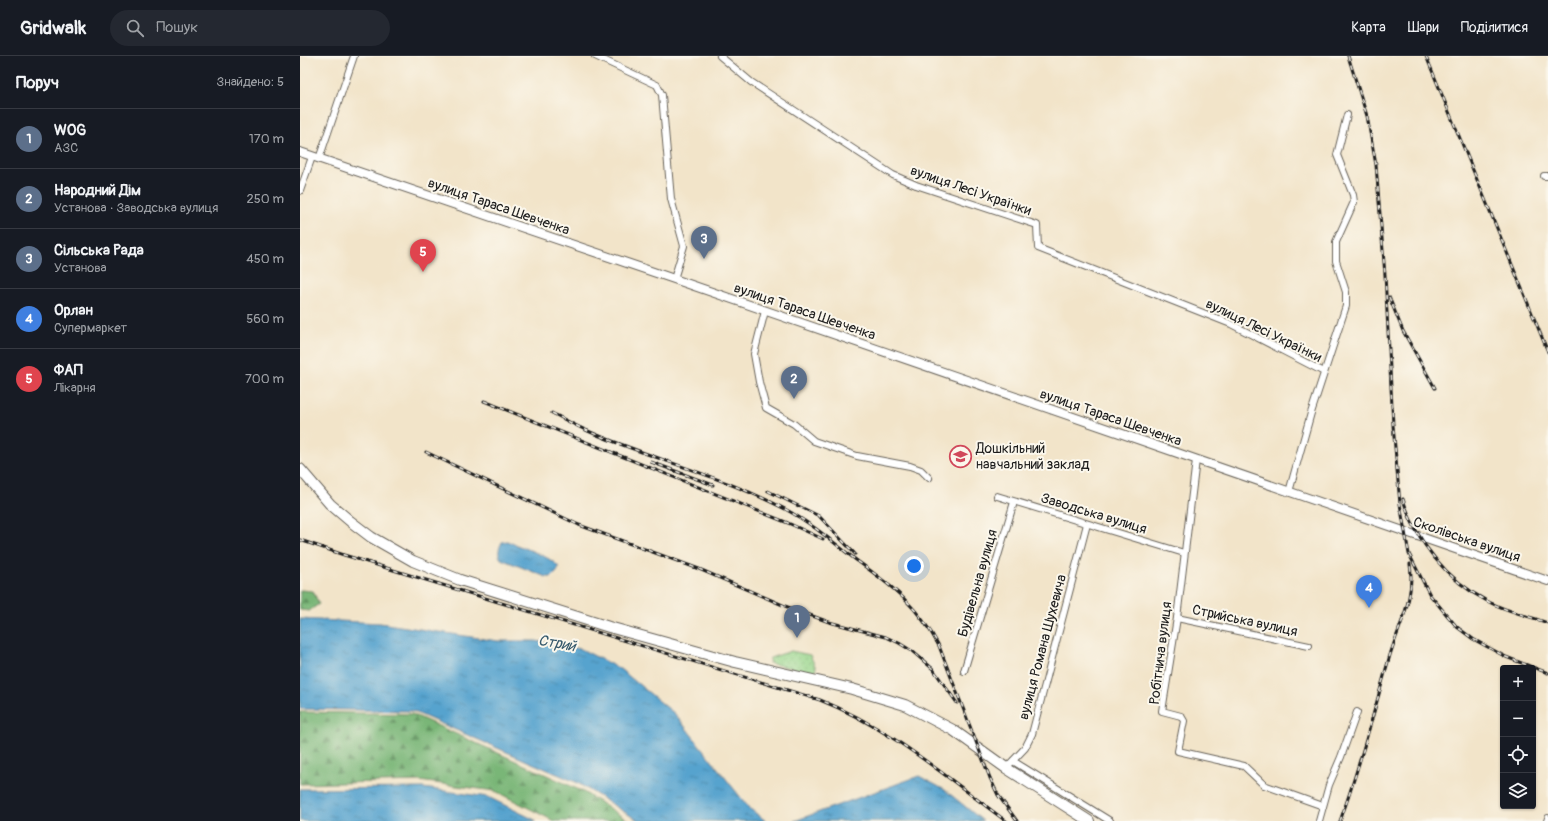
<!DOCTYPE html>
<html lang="uk">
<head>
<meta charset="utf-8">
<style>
  :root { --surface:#171b24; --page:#242831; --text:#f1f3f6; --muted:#9ea1a6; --line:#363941; --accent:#d1495b }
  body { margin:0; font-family:Pangolin,sans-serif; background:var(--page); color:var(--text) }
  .controls { position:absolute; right:12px; bottom:12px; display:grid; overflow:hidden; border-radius:4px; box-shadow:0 1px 3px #0004 }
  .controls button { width:36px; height:36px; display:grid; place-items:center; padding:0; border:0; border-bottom:1px solid var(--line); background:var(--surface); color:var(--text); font:20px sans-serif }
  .you { position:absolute; left:614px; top:510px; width:14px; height:14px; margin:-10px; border:3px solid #fff; border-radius:50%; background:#1a73e8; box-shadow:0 0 0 6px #1a73e833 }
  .badge { display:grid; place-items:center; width:26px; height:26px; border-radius:50%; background:var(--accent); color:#fff; font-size:13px; font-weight:700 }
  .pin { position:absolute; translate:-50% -33px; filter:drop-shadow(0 1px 2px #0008) }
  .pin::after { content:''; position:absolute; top:21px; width:14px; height:12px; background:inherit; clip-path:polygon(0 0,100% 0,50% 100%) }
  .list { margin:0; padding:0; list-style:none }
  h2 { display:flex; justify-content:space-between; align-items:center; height:52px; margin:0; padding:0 16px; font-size:17px }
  h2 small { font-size:13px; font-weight:400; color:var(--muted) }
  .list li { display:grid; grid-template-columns:26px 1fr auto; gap:12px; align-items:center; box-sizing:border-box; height:60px; padding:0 16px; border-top:1px solid var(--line) }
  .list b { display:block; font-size:15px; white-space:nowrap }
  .list p { margin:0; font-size:13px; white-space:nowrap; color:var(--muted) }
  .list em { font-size:13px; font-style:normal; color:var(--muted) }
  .icon { flex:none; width:22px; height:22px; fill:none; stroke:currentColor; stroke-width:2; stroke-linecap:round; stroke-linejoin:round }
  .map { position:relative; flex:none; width:1248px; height:765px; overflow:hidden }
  header { display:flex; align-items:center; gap:24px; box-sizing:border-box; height:56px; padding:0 20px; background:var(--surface); border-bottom:1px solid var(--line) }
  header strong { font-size:19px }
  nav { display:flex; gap:22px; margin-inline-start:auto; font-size:14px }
  .search { width:280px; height:36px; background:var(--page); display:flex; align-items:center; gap:10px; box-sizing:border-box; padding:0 14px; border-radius:22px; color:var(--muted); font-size:15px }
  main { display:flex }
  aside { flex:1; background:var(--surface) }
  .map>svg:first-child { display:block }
</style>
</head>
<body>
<header>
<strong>Gridwalk</strong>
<div class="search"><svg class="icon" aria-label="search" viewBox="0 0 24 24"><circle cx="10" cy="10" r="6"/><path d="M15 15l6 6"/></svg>Пошук</div>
<nav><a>Карта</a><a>Шари</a><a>Поділитися</a></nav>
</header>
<main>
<aside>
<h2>Поруч<small>Знайдено: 5</small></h2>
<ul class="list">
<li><span class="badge" style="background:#5c6f8a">1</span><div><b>WOG</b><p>АЗС</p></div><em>170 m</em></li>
<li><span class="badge" style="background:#5c6f8a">2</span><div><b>Народний Дім</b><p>Установа · Заводська вулиця</p></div><em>250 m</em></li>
<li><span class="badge" style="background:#5c6f8a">3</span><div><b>Сільська Рада</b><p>Установа</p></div><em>450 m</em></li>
<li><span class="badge" style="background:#3f7fe0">4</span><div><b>Орлан</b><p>Супермаркет</p></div><em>560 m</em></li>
<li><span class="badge" style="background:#e0444e">5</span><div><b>ФАП</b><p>Лікарня</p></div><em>700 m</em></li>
</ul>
</aside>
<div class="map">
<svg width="1248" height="765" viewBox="0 0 1248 765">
  <defs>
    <pattern id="grass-dots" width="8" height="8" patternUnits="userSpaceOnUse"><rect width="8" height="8" fill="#97d58b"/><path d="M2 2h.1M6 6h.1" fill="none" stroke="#82b677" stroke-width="1.8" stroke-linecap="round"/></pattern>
    <pattern id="forest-firs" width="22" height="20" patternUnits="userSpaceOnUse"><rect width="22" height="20" fill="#79b677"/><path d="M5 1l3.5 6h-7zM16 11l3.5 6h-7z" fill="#629361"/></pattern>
    <pattern id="water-ripples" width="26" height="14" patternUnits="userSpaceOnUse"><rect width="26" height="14" fill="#56a3ce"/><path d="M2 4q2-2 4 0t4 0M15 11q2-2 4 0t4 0" fill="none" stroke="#4684a6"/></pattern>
  </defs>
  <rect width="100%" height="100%" fill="#fbf7ec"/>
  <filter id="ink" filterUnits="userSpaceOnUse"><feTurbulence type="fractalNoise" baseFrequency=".025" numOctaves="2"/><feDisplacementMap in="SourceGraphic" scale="8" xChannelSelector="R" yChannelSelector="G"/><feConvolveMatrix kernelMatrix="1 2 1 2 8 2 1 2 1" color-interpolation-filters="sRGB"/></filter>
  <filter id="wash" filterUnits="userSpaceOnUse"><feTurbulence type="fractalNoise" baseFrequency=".012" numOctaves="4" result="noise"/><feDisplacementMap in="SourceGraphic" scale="16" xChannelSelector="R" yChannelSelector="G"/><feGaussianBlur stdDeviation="0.9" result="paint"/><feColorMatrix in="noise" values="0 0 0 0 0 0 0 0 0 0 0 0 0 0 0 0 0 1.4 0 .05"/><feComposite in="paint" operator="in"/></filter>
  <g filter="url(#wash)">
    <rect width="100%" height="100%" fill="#f2e4c9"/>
    <path fill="url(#grass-dots)" stroke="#5a7854" d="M491,595L510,599L516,612L515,615L512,617L469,607L470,602Z"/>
    <g fill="url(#forest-firs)" stroke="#4a694a">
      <path d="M0,534L13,535L19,548L9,555L0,554Z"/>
      <path d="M0,656L112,658L282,735L329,765H254L195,735L119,725L0,728Z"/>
    </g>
    <g fill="url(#water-ripples)" stroke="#396075">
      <path d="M207,485C222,492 249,499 259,511L257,516L252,521H246L201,503C197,497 199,492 202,486Z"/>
      <path d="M0,563L80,567L198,585H236L281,593L320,613L375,658L449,752L466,765H339L278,727L112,655L0,653Z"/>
      <path d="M619,720L645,734L683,765H494Z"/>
      <path d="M123,732L188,741L237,765H0V733Z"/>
    </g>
  </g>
  <g filter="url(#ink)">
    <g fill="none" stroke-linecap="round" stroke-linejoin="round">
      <defs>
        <g id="minor">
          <path d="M295,0L357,29L362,39L371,143L384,190L374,223"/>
          <path d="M420,0L451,26L593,119L616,129L737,169L738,192L931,268L1024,316"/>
          <path d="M19,103L54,0"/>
          <path d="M1244,120H1248"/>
          <path d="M0,135L12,101"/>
          <path d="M465,255L454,298L459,326L466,352L494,368L514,385L557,400L610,410L621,414L629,422"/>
          <path d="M896,404L877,562L862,655L881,660L884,665L878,695L944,710L964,729L1023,750"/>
          <path d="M989,436L1011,357L1046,250V236L1036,205V186L1054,146L1053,139L1037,99L1047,59"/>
          <path d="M697,440L884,497"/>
          <path d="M877,562L1009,590"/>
          <path d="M664,615L714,446"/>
          <path d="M713,705L810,765"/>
          <path d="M706,712L725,692L732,678L787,468"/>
          <path d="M1019,765L1029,729L1041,701L1057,656"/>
          <path d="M1247,765L1248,762"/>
        </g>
        <path id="tertiary" d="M0,96L374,223L1248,525"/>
        <path id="trunk" d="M0,413L30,448L50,465L71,481L113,505L160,524L309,571L435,606L552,633L605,649L653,674L706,712L789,765"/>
      </defs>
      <use href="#minor" stroke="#676259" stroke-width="8"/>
      <use href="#tertiary" stroke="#676259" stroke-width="10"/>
      <use href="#trunk" stroke="#676259" stroke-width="12"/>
      <use href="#minor" stroke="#fff" stroke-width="6"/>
      <use href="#tertiary" stroke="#fff" stroke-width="8"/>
      <use href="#trunk" stroke="#fff" stroke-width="10"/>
      <defs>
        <g id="rail">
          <path d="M1048,0L1067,60L1076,109L1085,219L1093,369L1100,448L1109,498L1130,539L1157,571L1173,583L1206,601L1248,617"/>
          <path d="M1126,0L1248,296"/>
          <path d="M1089,241L1103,275L1135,332"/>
          <path d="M184,345L488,467L523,483"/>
          <path d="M252,357C264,363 276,370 288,375C352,403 422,420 485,453C511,467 533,486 556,504C592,530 618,550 639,590L690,722L698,739L717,765"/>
          <path d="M126,396L279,469L399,513L485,550L529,566L586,581L599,587L612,595L633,613L657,647"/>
          <path d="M351,406L413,429"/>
          <path d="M468,435L519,460L555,498"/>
          <path d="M1103,443C1116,486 1147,524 1187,545C1206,555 1228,560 1248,567"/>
          <path d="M0,484L44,499L520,644C589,671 646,721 706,765"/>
          <path d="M1040,765C1060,711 1074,654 1090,599C1100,566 1115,543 1110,508"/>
        </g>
      </defs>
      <use href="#rail" stroke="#1c1c1c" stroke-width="3"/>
      <use href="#rail" stroke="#fbf7ec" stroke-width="1.5" stroke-dasharray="4.5" stroke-linecap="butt"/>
    </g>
  </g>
  <defs>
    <symbol id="school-ring" viewBox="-11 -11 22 22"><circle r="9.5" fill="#fbf7ec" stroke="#d1495b" stroke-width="1.5"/><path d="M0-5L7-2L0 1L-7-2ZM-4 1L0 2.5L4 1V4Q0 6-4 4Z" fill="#d1495b"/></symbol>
  </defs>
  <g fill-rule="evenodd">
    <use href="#school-ring" x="648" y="388" width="25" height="25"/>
  </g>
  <g text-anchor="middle" stroke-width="4" stroke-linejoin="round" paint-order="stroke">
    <g font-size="14" fill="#1c1c1c" stroke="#fbf7ec">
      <text transform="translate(671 134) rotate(19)" y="5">вулиця Лесі Українки</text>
      <text transform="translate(199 150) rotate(19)" y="5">вулиця Тараса Шевченка</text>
      <text transform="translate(505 255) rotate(19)" y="5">вулиця Тараса Шевченка</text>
      <text transform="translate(964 274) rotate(26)" y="5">вулиця Лесі Українки</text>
      <text transform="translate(811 361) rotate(19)" y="5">вулиця Тараса Шевченка</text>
      <text transform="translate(794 457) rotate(17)" y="5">Заводська вулиця</text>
      <text transform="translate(1167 483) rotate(19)" y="5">Сколівська вулиця</text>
      <text transform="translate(677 527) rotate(-74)" y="5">Будівельна вулиця</text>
      <text transform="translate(945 564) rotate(12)" y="5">Стрийська вулиця</text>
      <text transform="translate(742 591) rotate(-75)" y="5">вулиця Романа Шухевича</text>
      <text transform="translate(860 597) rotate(-83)" y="5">Робітнича вулиця</text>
    </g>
    <g font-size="14" fill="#1c1c1c" stroke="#fbf7ec" text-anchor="start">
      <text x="676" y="397">Дошкільний<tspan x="676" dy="16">навчальний заклад</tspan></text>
    </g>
    <g font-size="15" font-style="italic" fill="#36596c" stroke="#fbf7ec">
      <text transform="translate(257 587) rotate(10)" y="5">Стрий</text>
    </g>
  </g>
</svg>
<div class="controls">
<button>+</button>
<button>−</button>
<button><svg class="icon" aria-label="locate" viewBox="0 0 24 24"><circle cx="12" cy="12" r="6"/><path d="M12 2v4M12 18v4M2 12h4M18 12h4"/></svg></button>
<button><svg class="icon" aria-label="layers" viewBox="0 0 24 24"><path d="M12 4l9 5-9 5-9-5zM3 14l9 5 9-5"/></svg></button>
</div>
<div class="you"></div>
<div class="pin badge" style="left:497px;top:582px;background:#5c6f8a">1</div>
<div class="pin badge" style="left:494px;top:343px;background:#5c6f8a">2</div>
<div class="pin badge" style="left:404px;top:203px;background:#5c6f8a">3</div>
<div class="pin badge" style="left:1069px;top:552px;background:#3f7fe0">4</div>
<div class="pin badge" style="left:123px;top:216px;background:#e0444e">5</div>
</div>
</main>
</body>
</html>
